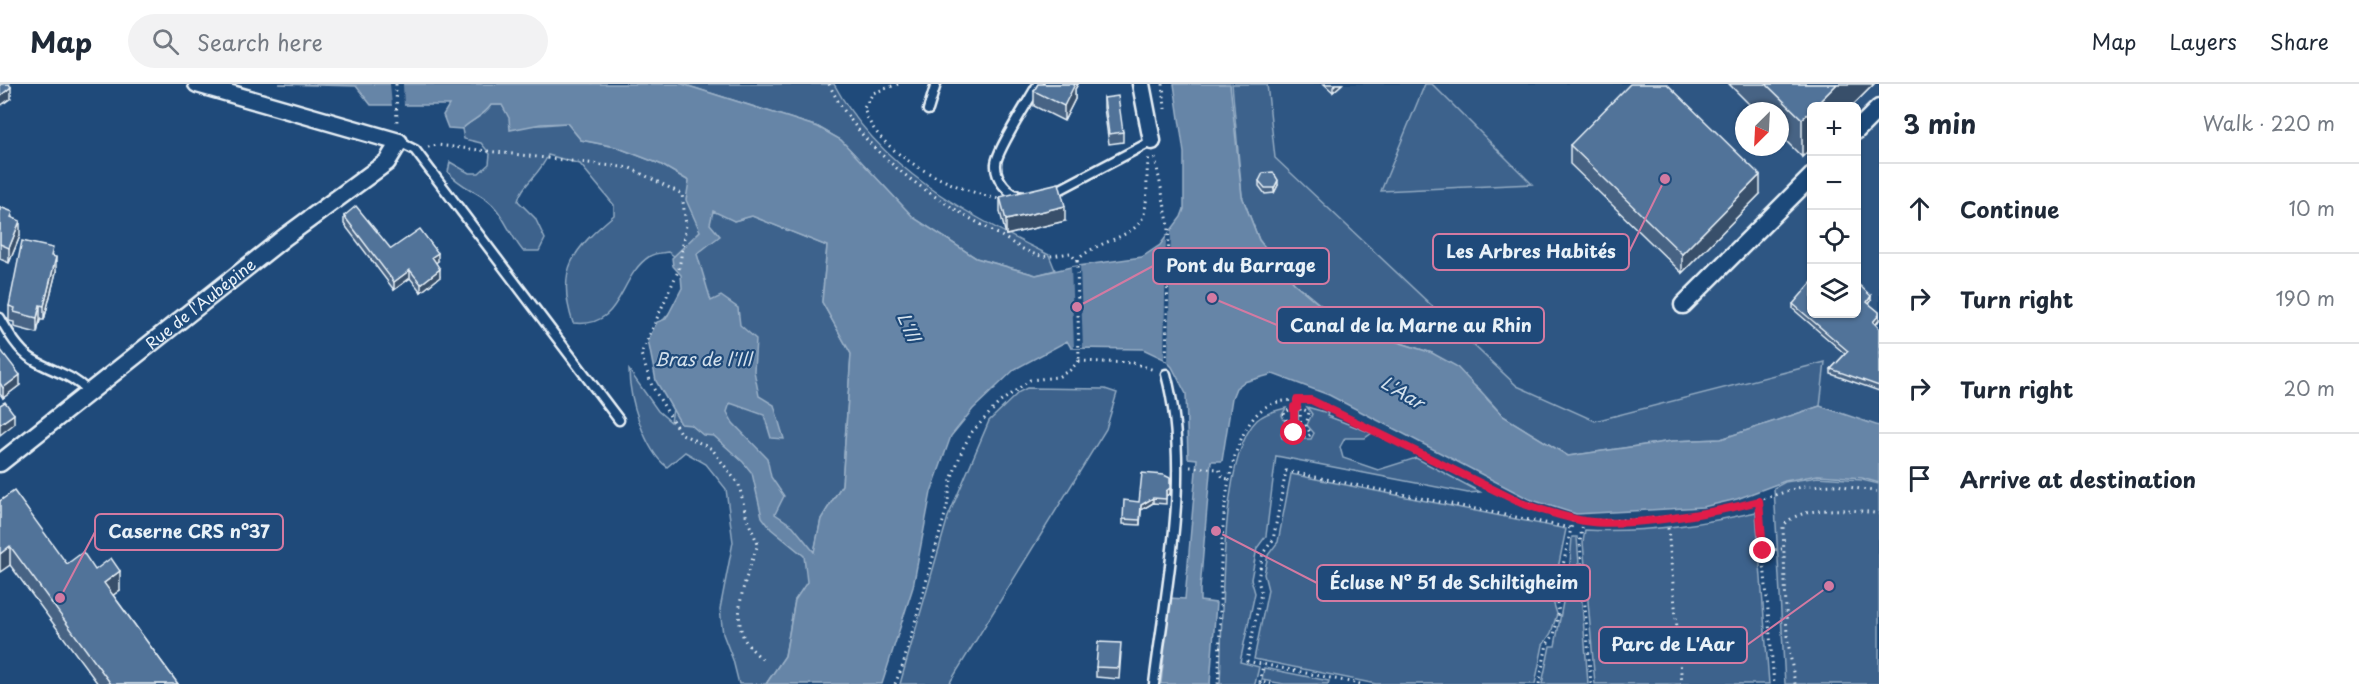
<!DOCTYPE html>
<html lang="en">
<head>
<meta charset="utf-8">
<style>
  :root { --surface:#fff; --page:#f2f2f3; --text:#1f2937; --muted:#747a83; --line:#e0e1e3 }
  body { margin:0; font-family:"Playpen Sans",sans-serif; background:var(--page); color:var(--text) }
  .controls { position:absolute; right:18px; top:18px; display:grid; overflow:hidden; border-radius:9px; box-shadow:0 2px 4px #0004 }
  .controls button { width:54px; height:54px; display:grid; place-items:center; padding:0; border:0; border-bottom:2px solid var(--line); background:var(--surface); color:var(--text); font:30px sans-serif }
  .compass { position:absolute; left:1735px; top:18px; width:54px; height:54px; border-radius:50%; background:var(--surface); box-shadow:0 2px 4px #0004; rotate:204deg }
  .stop { position:absolute; width:18px; height:18px; margin:-14px; border:4px solid #e11d48; border-radius:50%; background:#fff }
  .stop.end { background:#e11d48; border-color:#fff; box-shadow:0 2px 6px #0008 }
  .list { margin:0; padding:0; list-style:none }
  h2 { display:flex; justify-content:space-between; align-items:center; height:78px; margin:0; padding:0 24px; font-size:26px }
  h2 small { font-size:20px; font-weight:400; color:var(--muted) }
  .list li { display:grid; grid-template-columns:39px 1fr auto; gap:18px; align-items:center; box-sizing:border-box; height:90px; padding:0 24px; border-top:2px solid var(--line) }
  .list b { display:block; font-size:22px; white-space:nowrap }
  .list em { font-size:20px; font-style:normal; color:var(--muted) }
  .icon { flex:none; width:33px; height:33px; fill:none; stroke:currentColor; stroke-width:2; stroke-linecap:round; stroke-linejoin:round }
  .map { position:relative; flex:none; width:1879px; height:600px; overflow:hidden }
  header { display:flex; align-items:center; gap:36px; box-sizing:border-box; height:84px; padding:0 30px; background:var(--surface); border-bottom:2px solid var(--line) }
  header strong { font-size:28px }
  nav { display:flex; gap:33px; margin-inline-start:auto; font-size:21px }
  .search { width:420px; height:54px; background:var(--page); display:flex; align-items:center; gap:15px; box-sizing:border-box; padding:0 21px; border-radius:33px; color:var(--muted); font-size:22px }
  main { display:flex }
  aside { flex:1; background:var(--surface) }
  .map>svg:first-child { display:block }
</style>
</head>
<body>
<header>
<strong>Map</strong>
<div class="search"><svg class="icon" aria-label="search" viewBox="0 0 24 24"><circle cx="10" cy="10" r="6"/><path d="M15 15l6 6"/></svg>Search here</div>
<nav><a>Map</a><a>Layers</a><a>Share</a></nav>
</header>
<main>
<div class="map">
<svg width="1879" height="600" viewBox="0 0 1879 600">
  <rect width="100%" height="100%" fill="#1f4a7a"/>
  <filter id="ink" filterUnits="userSpaceOnUse"><feTurbulence type="fractalNoise" baseFrequency=".0167" numOctaves="2"/><feDisplacementMap in="SourceGraphic" scale="12" xChannelSelector="R" yChannelSelector="G"/><feConvolveMatrix kernelMatrix="1 2 1 2 8 2 1 2 1" color-interpolation-filters="sRGB"/></filter>
  <g filter="url(#ink)">
    <path fill="#2e5683" fill-rule="evenodd" d="M1267,0H1879V342L1820,322L1825,278L1595,337L1517,302L1274,74ZM1812,22H1856V230H1812ZM1744,27H1780V63H1744Z"/>
    <g fill="#3c628c" stroke="#92aac2" stroke-width="1.5">
      <path d="M682,0H834C879,84 967,131 1049,171L1055,186L1036,191L976,174L914,134L841,56L818,43Z"/>
      <path d="M1232,0H1267L1275,74L1517,302L1595,337L1825,278L1820,322L1721,355L1672,357L1568,372L1503,332L1480,306L1432,269L1360,246L1327,226L1294,199L1259,156L1242,112Z"/>
      <path d="M1425,0H1432L1532,100L1381,107Z"/>
      <path d="M491,21H502C517,50 540,40 567,39L581,56L616,63L660,80L704,106L734,137L752,132L827,162L822,218L851,270L842,401L821,435L808,498L795,516L785,572L766,600H739L733,576L723,550L720,525L733,458L726,405L706,380L685,368L667,383C644,366 629,313 629,286L658,327L671,338L674,317L653,248L683,213V178L668,168C662,169 654,169 650,172C617,193 624,245 573,239C555,185 574,165 614,131V121L580,80L548,71C540,91 521,101 518,117L535,134L545,155L539,167H523C512,154 507,139 497,126C485,109 461,105 448,88L450,78L469,89H479L489,80L490,70L481,59L464,55L462,45C472,35 483,33 491,21Z"/>
      <path d="M1027,304L1105,305L1117,309L1106,345L949,600H900L948,433L989,337L1019,308Z"/>
      <path d="M1307,323L1328,329L1327,332L1372,349L1365,354H1345L1340,363L1343,374L1378,386L1416,374L1480,408L1468,409L1276,372L1266,452L1257,464L1251,495L1255,509L1240,578L1259,583L1255,600H1220C1223,545 1218,372 1257,336C1264,330 1277,326 1286,324L1282,331L1286,340L1281,349L1282,354L1289,356L1294,353L1295,327H1298L1299,351L1303,355H1311L1314,349L1307,341L1312,330Z"/>
      <path d="M1291,390L1566,445L1552,514L1557,530L1551,549L1543,561L1535,600H1376L1254,575L1268,506L1264,490L1268,471L1278,458Z"/>
      <path d="M1818,393L1862,396L1879,400V600H1785L1774,404L1785,398Z"/>
      <path d="M1756,428L1769,600H1595L1583,458L1585,446C1643,449 1699,441 1756,428Z"/>
      <path d="M1572,453H1577L1588,600H1542L1550,562H1555L1570,480Z"/>
      <path d="M1264,584L1329,597L1328,600H1284L1262,596Z"/>
    </g>
    <path fill="#6685a7" stroke="#9ab0c7" stroke-width="1.5" fill-rule="evenodd" d="M278,0H682L818,43L841,56L914,134L976,174L1036,191L1071,183L1142,173L1160,161L1181,133L1184,125V69L1174,0H1230L1242,112L1259,156L1294,199L1327,227L1360,246L1432,269L1456,282L1503,332L1568,372L1672,357L1721,355L1820,322L1879,342V399L1862,394L1818,391L1785,397L1737,415L1703,423L1576,430L1529,415L1329,311L1273,290L1244,298L1236,304L1232,314L1222,377H1211L1200,505V517L1216,519L1210,600H1161L1170,514L1185,515L1197,375L1188,374L1186,310L1172,283L1164,275L1143,265L1071,264L1067,257L1015,285L973,325L951,352L931,408L913,503L882,600H766L785,572L795,516L807,498L804,472L771,445L762,433L752,389L743,378L714,352L703,351L691,341L681,340L656,297L648,256L657,238L666,235L682,204L681,191L673,182L672,174L700,147L686,116L689,97L660,80L616,63L581,56L567,39L541,40L510,46L509,34L502,21H491C483,33 472,35 462,45L448,44L443,31L449,21H371L356,2ZM713,127L734,137L752,132L827,162L822,218L851,270L842,401L821,435L814,468L793,442L775,430L784,412L771,393L767,374L733,339L727,328L730,319L764,331L771,354L784,355L774,321L759,312L754,287L756,255L740,241L738,224L721,212L711,217L697,170L720,152L710,140Z"/>
    <g fill="#1f4a7a">
      <path d="M390,0H403L404,22H392Z"/>
      <path d="M1171,146L1168,279L1164,275L1166,153Z"/>
      <path d="M1080,182L1083,264H1074L1071,183Z"/>
    </g>
    <g fill="none" stroke-linecap="round" stroke-linejoin="round">
      <defs>
        <g id="service">
          <path d="M928,26L936,0"/>
          <path d="M399,58L415,66L619,336"/>
          <path d="M1050,108L1059,106L1152,57"/>
          <path d="M1023,113C1008,111 995,95 996,80C996,67 1030,15 1038,0"/>
          <path d="M0,234C8,248 18,266 32,275C54,289 69,288 89,308"/>
          <path d="M1154,600C1166,501 1192,388 1166,290"/>
        </g>
        <g id="minor">
          <path d="M1141,0L1152,57"/>
          <path d="M1856,47L1879,24"/>
          <path d="M1683,221L1812,92"/>
          <path id="s1" d="M0,379L285,153L387,78L399,58L197,0"/>
        </g>
      </defs>
      <use href="#service" stroke="#e8f1f8" stroke-width="13"/>
      <use href="#minor" stroke="#e8f1f8" stroke-width="21"/>
      <g stroke="#e8f1f8" stroke-width="3" stroke-dasharray="1.5 4.5" stroke-linecap="butt">
        <path d="M396,0L397,41"/>
        <path d="M829,0C863,71 931,113 998,150C1010,157 1029,171 1043,172C1051,173 1062,170 1070,169L1077,177"/>
        <path d="M898,0L873,9L864,24C876,71 955,106 999,115"/>
        <path d="M1163,0L1165,25"/>
        <path d="M428,63L437,61L630,84L682,110L686,141L679,185L641,270L652,302L680,349L712,365L739,401L747,435L758,460C748,489 728,533 748,561C753,567 760,573 765,578"/>
        <path d="M1155,74L1169,143L1166,279"/>
        <path d="M1077,177C1094,156 1137,155 1144,130C1149,112 1145,91 1149,73"/>
        <path d="M1077,177L1079,277"/>
        <path d="M1079,277L1133,279L1154,286"/>
        <path d="M1294,323L1284,329L1288,341L1282,349L1286,354L1292,353L1294,323L1300,324L1301,352L1306,354L1311,350L1306,342L1309,328L1300,324"/>
        <path d="M1190,383L1219,385L1223,394L1229,395"/>
        <path d="M1759,417L1774,600"/>
        <path d="M1583,437L1580,458L1591,600"/>
        <path d="M1668,444L1682,600"/>
        <path d="M1763,467L1782,465"/>
        <path d="M1260,598L1263,580"/>
        <path d="M895,600L903,581L947,423L951,396L963,364L972,348L999,319L1030,296L1058,293L1070,286L1079,277"/>
        <path d="M1218,600C1224,532 1209,376 1259,328C1272,315 1293,316 1311,316L1487,404L1556,431L1587,437L1641,436L1688,431L1737,423L1804,402L1837,401L1879,408"/>
        <path d="M1260,600V598L1271,600"/>
        <path d="M1360,600L1247,577L1261,509L1258,495L1263,469L1273,456L1286,387L1570,444"/>
        <path d="M1539,600L1547,560L1554,551L1559,528L1556,514L1573,435"/>
        <path d="M1795,600L1787,552L1783,443C1796,420 1857,425 1879,430"/>
      </g>
      <use href="#service" stroke="#1f4a7a" stroke-width="8"/>
      <use href="#minor" stroke="#1f4a7a" stroke-width="16"/>
    </g>
    <g fill="#466384" stroke="#e8f1f8" stroke-width="1.5">
      <path d="M1038,0H1078L1075,5V15L1064,37L1034,22V7Z"/>
      <path d="M1324,0H1342L1333,8Z"/>
      <path d="M1729,0H1874L1852,22H1812V63L1802,73L1780,51V27H1756Z"/>
      <path d="M1104,14L1123,48V58L1109,60L1104,24Z"/>
      <path d="M1570,61L1760,110L1682,189L1570,80Z"/>
      <path d="M1259,97L1278,101L1274,109L1265,110L1259,102Z"/>
      <path d="M1000,113L1065,137L1006,151L1000,128Z"/>
      <path d="M0,123L13,134L20,152L9,179L0,175Z"/>
      <path d="M344,132L391,165L438,177L435,179L440,193L421,208L410,194L394,206L344,140Z"/>
      <path d="M53,173L56,188L44,236H40L37,249L14,243V238L9,237V222Z"/>
      <path d="M1871,217L1869,220L1879,228V236L1876,241L1879,244V307L1831,290V285L1845,270L1793,225V220Z"/>
      <path d="M0,265L20,301L3,314L0,310Z"/>
      <path d="M1170,394V409L1166,412V420L1153,419L1141,426L1140,441L1123,440V435Z"/>
      <path d="M0,417L67,480L95,486L120,506L113,511L178,600H98L10,481Z"/>
      <path d="M1121,569L1119,595L1096,593V583Z"/>
    </g>
    <g fill="#39506b" stroke="#e8f1f8" stroke-width="1.5">
      <path d="M1071,0H1078L1075,5V15L1064,37V22Z"/>
      <path d="M1336,0H1342L1333,8V3Z"/>
      <path d="M1837,0H1874L1852,22H1815Z"/>
      <path d="M11,3V14L0,22V12Z"/>
      <path d="M1812,26V63L1802,73V35Z"/>
      <path d="M1760,91V110L1682,189V170Z"/>
      <path d="M1278,96V101L1274,109V104Z"/>
      <path d="M1065,122V137L1006,151V136Z"/>
      <path d="M20,137V152L9,179V164Z"/>
      <path d="M438,169V177L432,182V173Z"/>
      <path d="M56,173V188L44,236V222Z"/>
      <path d="M440,185V193L421,208V200Z"/>
      <path d="M410,186V194L394,206V198Z"/>
      <path d="M1871,212V217L1867,223V218Z"/>
      <path d="M40,221V236L37,249V234Z"/>
      <path d="M1879,231V236L1873,244V238Z"/>
      <path d="M20,291V301L3,314V304Z"/>
      <path d="M14,330V340L0,351V340Z"/>
      <path d="M1170,404V409L1166,412V407Z"/>
      <path d="M1153,414V419L1141,426L1140,441L1141,421Z"/>
      <path d="M10,462V481L0,488V470Z"/>
      <path d="M120,487V506L104,518V499Z"/>
    </g>
    <g fill="#517399" stroke="#e8f1f8" stroke-width="1.5">
      <path d="M0,0H9L11,3L0,12Z"/>
      <path d="M1038,0H1075L1064,22L1034,7Z"/>
      <path d="M1630,0H1667L1760,91L1682,170L1570,61Z"/>
      <path d="M1766,0H1837L1815,22H1812V26L1802,35Z"/>
      <path d="M1118,12L1123,48L1109,50L1104,14Z"/>
      <path d="M1273,88L1278,96L1274,104H1265L1259,97L1263,89Z"/>
      <path d="M1059,99L1065,122L1006,136L1000,113Z"/>
      <path d="M356,122L391,165L420,145L438,169L432,173L440,185L421,200L410,186L394,198L344,132Z"/>
      <path d="M0,123L13,128L11,133L20,137L9,164L0,160Z"/>
      <path d="M22,157L53,164L51,172L56,173L44,222L40,221L37,234L14,228L15,224L9,222Z"/>
      <path d="M1812,198V230H1857V199L1871,212L1867,218L1879,228V231L1873,238L1879,244V302L1831,285L1848,267L1793,220Z"/>
      <path d="M0,265L20,291L3,304L0,299Z"/>
      <path d="M5,318L14,330L0,340V321Z"/>
      <path d="M1142,389L1164,391L1170,394V404L1166,407V415L1153,414L1141,421L1140,436L1123,435L1124,416L1139,418Z"/>
      <path d="M14,407L67,480L83,468L95,486L111,474L120,487L104,499L178,600H111L10,462L0,470V417Z"/>
      <path d="M1098,558L1121,559L1119,584L1096,583Z"/>
    </g>
  </g>
  <g fill="none" stroke-linecap="round" stroke-linejoin="round" filter="url(#ink)">
    <path stroke="#e11d48" stroke-width="8" d="M1294,349V323H1297V316H1311L1521,419C1542,426 1562,433 1584,437C1629,444 1714,429 1759,417L1763,467"/>
  </g>
  <g text-anchor="middle" stroke-width="4.5" stroke-linejoin="round" paint-order="stroke">
    <g font-size="16" fill="#e8f1f8" stroke="#1f4a7a">
      <text dy="6" stroke="none"><textPath href="#s1" startOffset="256">Rue de l'Aubépine</textPath></text>
    </g>
    <g font-size="18" font-style="italic" fill="#d4e1ec" stroke="#1f4a7a">
      <text transform="translate(908 243) rotate(67)" y="6">L'Ill</text>
      <text x="703" y="282">Bras de l'Ill</text>
      <text transform="translate(1402 309) rotate(31)" y="6">L'Aar</text>
    </g>
  </g>
  <path fill="none" stroke="#d37aa2" stroke-width="2" d="M1665 95L1629 168M1077 223L1153 182M1212 214L1277 241M60 514L95 448M1216 447L1317 499M1829 502L1747 561"/>
  <g fill="#d37aa2" stroke="#1f4a7a" stroke-width="2">
    <circle cx="1665" cy="95" r="6"/>
    <circle cx="1077" cy="223" r="6"/>
    <circle cx="1212" cy="214" r="6"/>
    <circle cx="60" cy="514" r="6"/>
    <circle cx="1216" cy="447" r="6"/>
    <circle cx="1829" cy="502" r="6"/>
  </g>
  <g fill="#1f4a7a" stroke="#d37aa2" stroke-width="2">
    <rect x="1433" y="150" width="196" height="36" rx="6"/>
    <rect x="1153" y="164" width="176" height="36" rx="6"/>
    <rect x="1277" y="223" width="267" height="36" rx="6"/>
    <rect x="95" y="430" width="188" height="36" rx="6"/>
    <rect x="1317" y="481" width="273" height="36" rx="6"/>
    <rect x="1599" y="543" width="148" height="36" rx="6"/>
  </g>
  <g font-size="18" text-anchor="middle" font-weight="bold" fill="#e8f1f8">
    <text x="1531" y="174">Les Arbres Habités</text>
    <text x="1241" y="188">Pont du Barrage</text>
    <text x="1411" y="248">Canal de la Marne au Rhin</text>
    <text x="189" y="454">Caserne CRS n°37</text>
    <text x="1454" y="505">Écluse N° 51 de Schiltigheim</text>
    <text x="1673" y="567">Parc de L'Aar</text>
  </g>
</svg>
<div class="controls">
<button>+</button>
<button>−</button>
<button><svg class="icon" aria-label="locate" viewBox="0 0 24 24"><circle cx="12" cy="12" r="6"/><path d="M12 2v4M12 18v4M2 12h4M18 12h4"/></svg></button>
<button><svg class="icon" aria-label="layers" viewBox="0 0 24 24"><path d="M12 4l9 5-9 5-9-5zM3 14l9 5 9-5"/></svg></button>
</div>
<svg class="compass" viewBox="-18 -18 36 36"><path d="M0-13l5 13h-10z" fill="#e53935"/><path d="M0 13l5-13h-10z" fill="#747a83"/></svg>
<div class="stop" style="left:1294px;top:349px"></div>
<div class="stop end" style="left:1763px;top:467px"></div>
</div>
<aside>
<h2>3 min<small>Walk · 220 m</small></h2>
<ul class="list">
<li><svg class="icon" aria-label="ahead" viewBox="0 0 24 24"><path d="M12 20V5M6 11l6-6 6 6"/></svg><div><b>Continue</b></div><em>10 m</em></li>
<li><svg class="icon" aria-label="right" viewBox="0 0 24 24"><path d="M7 20v-9h11M14 6l5 5-5 5"/></svg><div><b>Turn right</b></div><em>190 m</em></li>
<li><svg class="icon" aria-label="right" viewBox="0 0 24 24"><path d="M7 20v-9h11M14 6l5 5-5 5"/></svg><div><b>Turn right</b></div><em>20 m</em></li>
<li><svg class="icon" aria-label="arrive" viewBox="0 0 24 24"><path d="M6 21V4h12l-3 4 3 4H6"/></svg><div><b>Arrive at destination</b></div></li>
</ul>
</aside>
</main>
</body>
</html>
